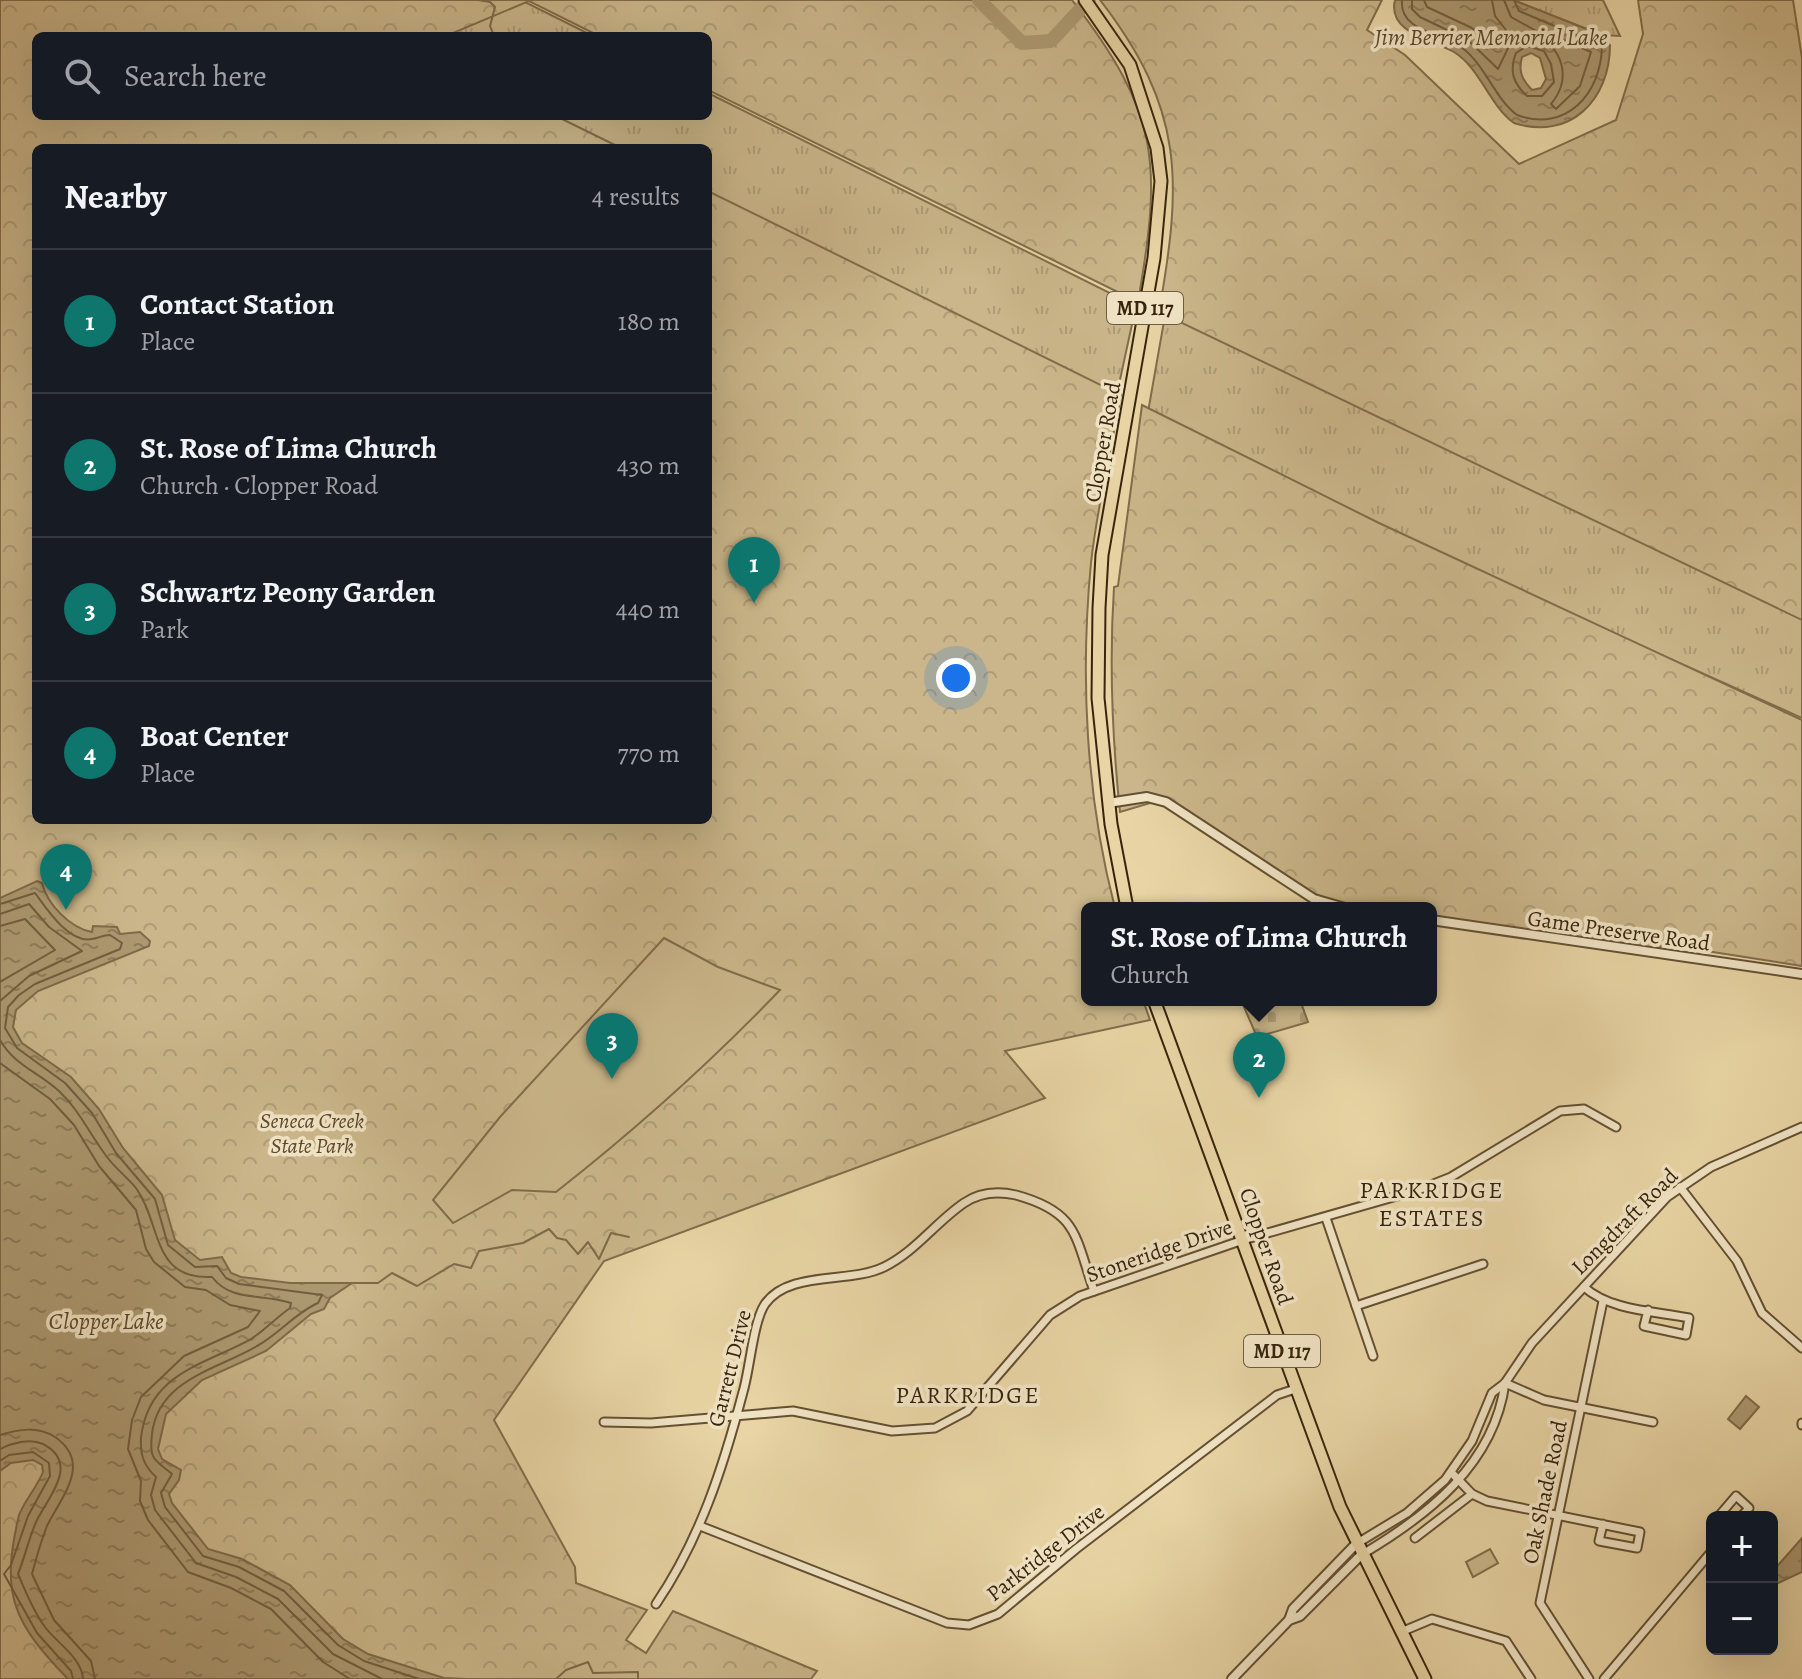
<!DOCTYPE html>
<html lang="en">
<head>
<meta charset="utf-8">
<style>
  :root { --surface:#171b24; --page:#242831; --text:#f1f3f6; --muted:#9ea1a6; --line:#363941; --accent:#0f766e }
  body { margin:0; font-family:Alegreya,serif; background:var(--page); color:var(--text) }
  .controls { position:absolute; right:24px; bottom:24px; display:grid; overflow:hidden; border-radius:12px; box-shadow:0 8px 32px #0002 }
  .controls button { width:72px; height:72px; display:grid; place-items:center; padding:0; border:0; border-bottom:2px solid var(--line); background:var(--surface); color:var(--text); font:40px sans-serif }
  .you { position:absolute; left:956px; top:678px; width:28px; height:28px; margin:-20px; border:6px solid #fff; border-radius:50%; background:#1a73e8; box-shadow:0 0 0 12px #1a73e833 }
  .badge { display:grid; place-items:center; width:52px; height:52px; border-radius:50%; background:var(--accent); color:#fff; font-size:26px; font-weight:700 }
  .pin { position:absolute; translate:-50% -66px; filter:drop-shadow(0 2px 4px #0008) }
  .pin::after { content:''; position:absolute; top:42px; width:28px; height:24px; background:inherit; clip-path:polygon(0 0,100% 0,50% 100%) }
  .popup { position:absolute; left:1081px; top:902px; width:356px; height:104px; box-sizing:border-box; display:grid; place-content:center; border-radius:12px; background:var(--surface); filter:drop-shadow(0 2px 6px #0005); font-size:26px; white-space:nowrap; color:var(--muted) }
  .popup b { font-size:30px; color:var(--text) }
  .popup::after { content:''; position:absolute; left:50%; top:100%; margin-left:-16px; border:16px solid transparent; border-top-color:var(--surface) }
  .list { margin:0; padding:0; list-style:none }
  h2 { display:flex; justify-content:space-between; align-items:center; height:104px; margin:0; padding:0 32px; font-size:34px }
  h2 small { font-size:26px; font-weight:400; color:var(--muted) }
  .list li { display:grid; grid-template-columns:52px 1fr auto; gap:24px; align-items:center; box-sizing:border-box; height:144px; padding:0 32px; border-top:2px solid var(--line) }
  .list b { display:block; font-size:30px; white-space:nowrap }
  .list p { margin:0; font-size:26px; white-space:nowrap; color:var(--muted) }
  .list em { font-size:26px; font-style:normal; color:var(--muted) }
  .icon { flex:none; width:44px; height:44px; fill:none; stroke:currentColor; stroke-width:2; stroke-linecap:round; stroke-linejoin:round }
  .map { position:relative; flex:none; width:1802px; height:1679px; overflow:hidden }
  .search { position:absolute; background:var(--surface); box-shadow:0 8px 32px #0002; left:32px; top:32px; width:680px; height:88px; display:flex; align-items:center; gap:20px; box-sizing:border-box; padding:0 28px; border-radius:12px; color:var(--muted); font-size:30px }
  .panel { position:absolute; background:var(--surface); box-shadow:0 8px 32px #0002; left:32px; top:144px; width:680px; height:680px; border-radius:12px }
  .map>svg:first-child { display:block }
</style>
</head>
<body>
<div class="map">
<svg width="1802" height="1679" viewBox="0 0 1802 1679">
  <defs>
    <pattern id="grass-tufts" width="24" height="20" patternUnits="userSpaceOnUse" patternTransform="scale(2)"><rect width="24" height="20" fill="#cab68a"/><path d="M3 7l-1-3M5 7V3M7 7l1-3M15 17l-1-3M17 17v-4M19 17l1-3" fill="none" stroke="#ae9c76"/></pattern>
    <pattern id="cemetery-stones" width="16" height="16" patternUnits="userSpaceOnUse" patternTransform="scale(2)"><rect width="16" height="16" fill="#cab68a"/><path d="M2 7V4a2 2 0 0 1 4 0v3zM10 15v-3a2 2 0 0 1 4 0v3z" fill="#ae9c76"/></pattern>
    <pattern id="park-crowns" width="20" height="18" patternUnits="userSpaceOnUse" patternTransform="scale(2)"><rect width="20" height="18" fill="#cab68a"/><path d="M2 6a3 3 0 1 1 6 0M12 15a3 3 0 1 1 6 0" fill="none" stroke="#ae9c76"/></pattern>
    <pattern id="water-ripples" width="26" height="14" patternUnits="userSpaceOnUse" patternTransform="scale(2)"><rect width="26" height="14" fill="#ac9870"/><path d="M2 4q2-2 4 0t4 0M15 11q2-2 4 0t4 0" fill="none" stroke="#8d7c5a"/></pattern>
  </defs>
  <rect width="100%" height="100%" fill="#e8d4a4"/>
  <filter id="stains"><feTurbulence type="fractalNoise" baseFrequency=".0025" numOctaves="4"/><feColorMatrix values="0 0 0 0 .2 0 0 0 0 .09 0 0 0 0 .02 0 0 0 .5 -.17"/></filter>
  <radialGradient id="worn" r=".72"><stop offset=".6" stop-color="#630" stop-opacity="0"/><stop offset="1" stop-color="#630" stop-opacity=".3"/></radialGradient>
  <g fill="url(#grass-tufts)" stroke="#816d4b" stroke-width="2">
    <path d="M521,0L593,36H375Z"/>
    <path d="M1513,0H1603L1620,36L1602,35Z"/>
    <path d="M708,93L1136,306L1116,398L708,199V148H603L538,116H708Z"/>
    <path d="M1166,310L1802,616V718L1406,540L1148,412Z"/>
  </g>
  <path fill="url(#cemetery-stones)" stroke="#816d4b" stroke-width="2" d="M1241,1000H1300L1308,1022L1257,1037Z"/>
  <g fill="url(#park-crowns)" stroke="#816d4b" stroke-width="2">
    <path d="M0,0H1072C1160,114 1162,163 1138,302L708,90V36H599L529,1L446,36H36V116H556L621,148H36V820H708V191L1121,395C1111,450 1097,507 1091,563C1080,677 1086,797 1115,908H1087V1000H1143L1150,1020L1005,1051L1045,1098L604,1261L494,1420L575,1567L576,1583L647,1610L626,1640L646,1653L673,1611L817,1671L811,1679H0Z"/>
    <path d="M1100,0H1382L1367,30L1405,55L1519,164L1616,120L1643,34L1638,0H1793L1802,58V620L1159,312C1182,181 1185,110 1100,0Z"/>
    <path d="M1142,405L1379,523L1802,720V966L1661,944L1660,950L1431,916V908C1403,908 1373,911 1345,905C1283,891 1218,835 1167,798L1120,812C1112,736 1109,664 1114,587L1118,586Z"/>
  </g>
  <g fill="#cab68a" stroke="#816d4b" stroke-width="2">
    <path d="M664,938L718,967L780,990C710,1063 635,1130 556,1192L512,1190L453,1223L433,1200L500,1117Z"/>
    <path d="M1490,1549L1498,1563L1473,1577L1466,1562Z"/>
  </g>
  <g fill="url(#water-ripples)" stroke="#7e6a48" stroke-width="2" fill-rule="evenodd">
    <path d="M1395,0H1513L1602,35L1610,45C1610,100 1570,141 1514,123C1489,105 1481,69 1454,52C1433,40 1387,33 1395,0ZM1531,53L1540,58L1546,79L1541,88L1532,90C1522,80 1518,71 1522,57Z"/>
    <path d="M37,881L42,883C47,904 70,928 92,932L93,926L117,927L120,934L140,932L150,941L149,946L38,991L16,1010L13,1027L22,1043L71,1077L99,1109L123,1148L162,1195L175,1240L200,1260L222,1257L231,1273L241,1277L290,1283H352L330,1298L324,1309L311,1314L266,1351L202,1380L166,1414L158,1449L162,1459L181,1470L179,1480L169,1494L172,1503L208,1549L242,1559L290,1585L343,1639L368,1654L444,1678L466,1679H68C13,1622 0,1595 19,1515C25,1500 37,1487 43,1472L42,1465L33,1460L11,1463L0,1471V898Z"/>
    <path d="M1746,1396L1759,1407L1740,1429L1728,1419Z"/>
    <path d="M1802,1538V1572L1772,1586V1572Z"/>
  </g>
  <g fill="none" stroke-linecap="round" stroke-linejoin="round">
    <g stroke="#725e3e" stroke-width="2">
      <path d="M1402,0C1399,31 1441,33 1461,47C1486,65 1494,98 1517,115C1566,133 1601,94 1602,46L1519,11L1514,0"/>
      <path d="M1412,0V9L1420,17L1468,40L1498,69L1510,44L1538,32L1511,17L1504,0"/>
      <path d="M1424,0L1427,7L1472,28L1492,45L1506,30L1495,16L1492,0"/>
      <path d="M1545,32L1591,52L1580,86L1556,109L1551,104C1570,81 1565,55 1542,38Z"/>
      <path d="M1527,46L1544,51L1551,64L1554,82L1542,96H1527C1513,83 1509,71 1516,53Z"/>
      <path d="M0,904L35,893C46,908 69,944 92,939C100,938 102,935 110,935L122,943L120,949L35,984L19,995L8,1007L5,1028L17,1048L65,1083L92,1113L116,1153L155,1199L168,1245L195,1267L217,1266L226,1278L239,1284L322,1295L318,1303C295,1313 279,1334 257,1346C219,1369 158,1379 152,1434C149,1460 154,1459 172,1474L161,1493L165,1507L203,1556L239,1567L284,1591L338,1645L364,1661L419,1679"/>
      <path d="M0,914L29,904L49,927L82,951L29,976L0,1001"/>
      <path d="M0,926L25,919L55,950L0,982"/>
      <path d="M0,1040C15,1066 39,1072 60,1092C80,1111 90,1135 107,1157C115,1168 127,1177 136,1188C162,1224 151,1280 212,1277C232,1303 264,1293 291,1303L290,1308C277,1317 264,1331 251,1339C204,1365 148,1373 141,1438C140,1455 144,1466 156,1477L151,1495L155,1510L196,1563L236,1577L278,1599L333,1654L382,1679"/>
      <path d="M0,1063L50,1099L74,1125L99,1166L136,1210L146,1249L154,1262L185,1287L206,1290L230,1305L260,1311L248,1327L184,1356L141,1397L132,1420L128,1449L141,1481L140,1501L148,1520L188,1572L231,1588L271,1609L323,1662L350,1679"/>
      <path d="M0,1435C19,1429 37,1426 55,1437C93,1463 61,1497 47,1526C41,1541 36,1559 32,1574L54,1620L91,1661L95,1679"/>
      <path d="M0,1449C12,1443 30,1438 43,1444C80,1463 49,1496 37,1520C29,1537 25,1557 18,1574C26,1592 33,1611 45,1627C57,1643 82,1658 83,1679"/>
      <path d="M0,1461L9,1455L33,1452L49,1463L50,1476L28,1516L11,1565L4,1574L37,1633L71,1671L73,1679"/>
    </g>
    <g stroke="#7e6a48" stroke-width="2">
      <path d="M478,0L490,2L495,7L490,26L494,36"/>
      <path d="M352,1283H378L392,1273L417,1286L454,1264L471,1268L479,1251L523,1243L549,1229L557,1238L566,1240L578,1254L588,1242L599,1259L611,1233L629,1237"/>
      <path d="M556,1679L566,1670L588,1662L593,1673L638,1672V1679"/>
    </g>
    <path stroke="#ac9870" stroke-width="14" d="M979,0L1022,43L1051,41L1089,0"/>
    <defs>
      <g id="minor">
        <path d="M1680,1187L1737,1261L1762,1313L1802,1348"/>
        <path d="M1326,1218L1373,1356"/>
        <path d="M1584,1287C1611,1311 1655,1311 1689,1318L1686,1335L1644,1326L1648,1310"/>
        <path d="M1356,1306L1483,1264"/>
        <path d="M1505,1383L1544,1400L1653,1422"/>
        <path d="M604,1422L651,1423L793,1411L892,1431L935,1428L967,1411L1050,1315L1080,1296L1243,1240L1418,1190L1451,1177L1560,1111L1584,1109L1616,1127"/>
        <path d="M1802,1423V1425"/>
        <path d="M1451,1472L1472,1494L1487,1501L1640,1532L1637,1548L1599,1541L1603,1524"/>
        <path d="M1718,1517L1736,1496L1749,1508L1741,1517"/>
        <path d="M700,1526L947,1623L969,1625L998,1614L1076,1549L1277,1395L1295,1389"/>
        <path d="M1415,1538L1472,1494"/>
        <path d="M1356,1544L1407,1513L1445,1480L1472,1441L1492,1393L1505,1383L1532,1343L1667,1197L1711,1167L1802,1127"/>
        <path d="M1361,1555C1427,1516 1494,1465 1505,1383"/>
        <path d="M656,1604C700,1539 723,1468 743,1392C750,1369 753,1322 765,1304C789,1270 849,1284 884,1267C915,1252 936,1222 964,1203C980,1192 998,1191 1016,1195C1078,1212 1075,1236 1094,1291"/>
        <path d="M1401,1632L1432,1619L1506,1641L1531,1679"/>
        <path d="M1589,1679L1540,1603L1603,1301"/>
        <path d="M1604,1679L1712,1551"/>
      </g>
      <g id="tertiary">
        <path d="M1108,803L1147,797L1166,802L1314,899L1345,908"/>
        <path d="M1431,920L1802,974"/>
        <path d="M1289,1620L1293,1609L1356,1544"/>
        <path d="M1232,1679L1289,1620L1300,1616L1361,1555"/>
      </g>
      <g id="primary">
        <path d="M1085,0L1130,65L1157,148L1161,181L1154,258L1102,555L1099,608L1098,698L1111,824L1127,908"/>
        <path d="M1154,1000L1340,1507L1425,1679"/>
      </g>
    </defs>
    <use href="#minor" stroke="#645032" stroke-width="11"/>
    <use href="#tertiary" stroke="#645032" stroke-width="12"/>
    <use href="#primary" stroke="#38240c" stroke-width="15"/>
    <use href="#minor" stroke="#f0e3c4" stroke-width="7"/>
    <use href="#tertiary" stroke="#f0e3c4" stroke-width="8"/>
    <use href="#primary" stroke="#e8d4a4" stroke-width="11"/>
  </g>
  <g text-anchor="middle" stroke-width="7" stroke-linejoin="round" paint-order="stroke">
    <g fill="#f0e3c4" stroke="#6f5d43" stroke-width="2">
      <rect x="1107" y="292" width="76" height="32" rx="6"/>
      <rect x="1244" y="1335" width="76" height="32" rx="6"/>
    </g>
    <g font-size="20" font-weight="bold" fill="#38240c">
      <text x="1145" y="315">MD 117</text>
      <text x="1282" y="1358">MD 117</text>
    </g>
    <g font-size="22" fill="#38240c" stroke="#f0e3c4">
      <text transform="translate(1102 442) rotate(-80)" y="8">Clopper Road</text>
      <text transform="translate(1619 930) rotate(8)" y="8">Game Preserve Road</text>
      <text transform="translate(1624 1221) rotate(-45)" y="8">Longdraft Road</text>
      <text transform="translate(1267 1246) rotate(71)" y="8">Clopper Road</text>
      <text transform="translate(1159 1250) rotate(-19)" y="8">Stoneridge Drive</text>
      <text transform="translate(729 1368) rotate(-76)" y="8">Garrett Drive</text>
      <text transform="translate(1544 1492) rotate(-78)" y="8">Oak Shade Road</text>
      <text transform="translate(1045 1552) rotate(-38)" y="8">Parkridge Drive</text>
    </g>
    <g font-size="22" font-style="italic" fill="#5c482c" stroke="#f0e3c4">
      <text x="312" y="1128">Seneca Creek<tspan x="312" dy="25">State Park</tspan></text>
    </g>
    <g font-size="24" font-style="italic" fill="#5b472a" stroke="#f0e3c4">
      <text x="1491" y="45">Jim Berrier Memorial Lake</text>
      <text x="106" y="1329">Clopper Lake</text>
    </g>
    <g font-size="24" letter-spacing="2" fill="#38240c" stroke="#f0e3c4">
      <text x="1432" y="1198">PARKRIDGE<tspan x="1432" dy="28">ESTATES</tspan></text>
      <text x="968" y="1403">PARKRIDGE</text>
    </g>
  </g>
  <rect width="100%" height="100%" filter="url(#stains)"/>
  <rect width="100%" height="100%" fill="url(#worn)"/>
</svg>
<div class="controls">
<button>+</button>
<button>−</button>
</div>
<div class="you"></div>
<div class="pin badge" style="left:754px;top:603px">1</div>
<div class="pin badge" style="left:1259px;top:1098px">2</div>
<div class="popup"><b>St. Rose of Lima Church</b>Church</div>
<div class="pin badge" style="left:612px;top:1079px">3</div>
<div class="pin badge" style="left:66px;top:910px">4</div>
<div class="search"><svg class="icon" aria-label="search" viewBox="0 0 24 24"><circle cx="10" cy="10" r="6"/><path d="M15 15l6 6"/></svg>Search here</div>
<section class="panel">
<h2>Nearby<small>4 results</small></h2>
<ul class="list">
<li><span class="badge">1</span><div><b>Contact Station</b><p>Place</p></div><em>180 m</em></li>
<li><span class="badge">2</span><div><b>St. Rose of Lima Church</b><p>Church · Clopper Road</p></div><em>430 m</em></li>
<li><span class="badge">3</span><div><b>Schwartz Peony Garden</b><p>Park</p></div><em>440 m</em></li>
<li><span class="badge">4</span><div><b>Boat Center</b><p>Place</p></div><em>770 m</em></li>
</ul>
</section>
</div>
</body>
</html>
